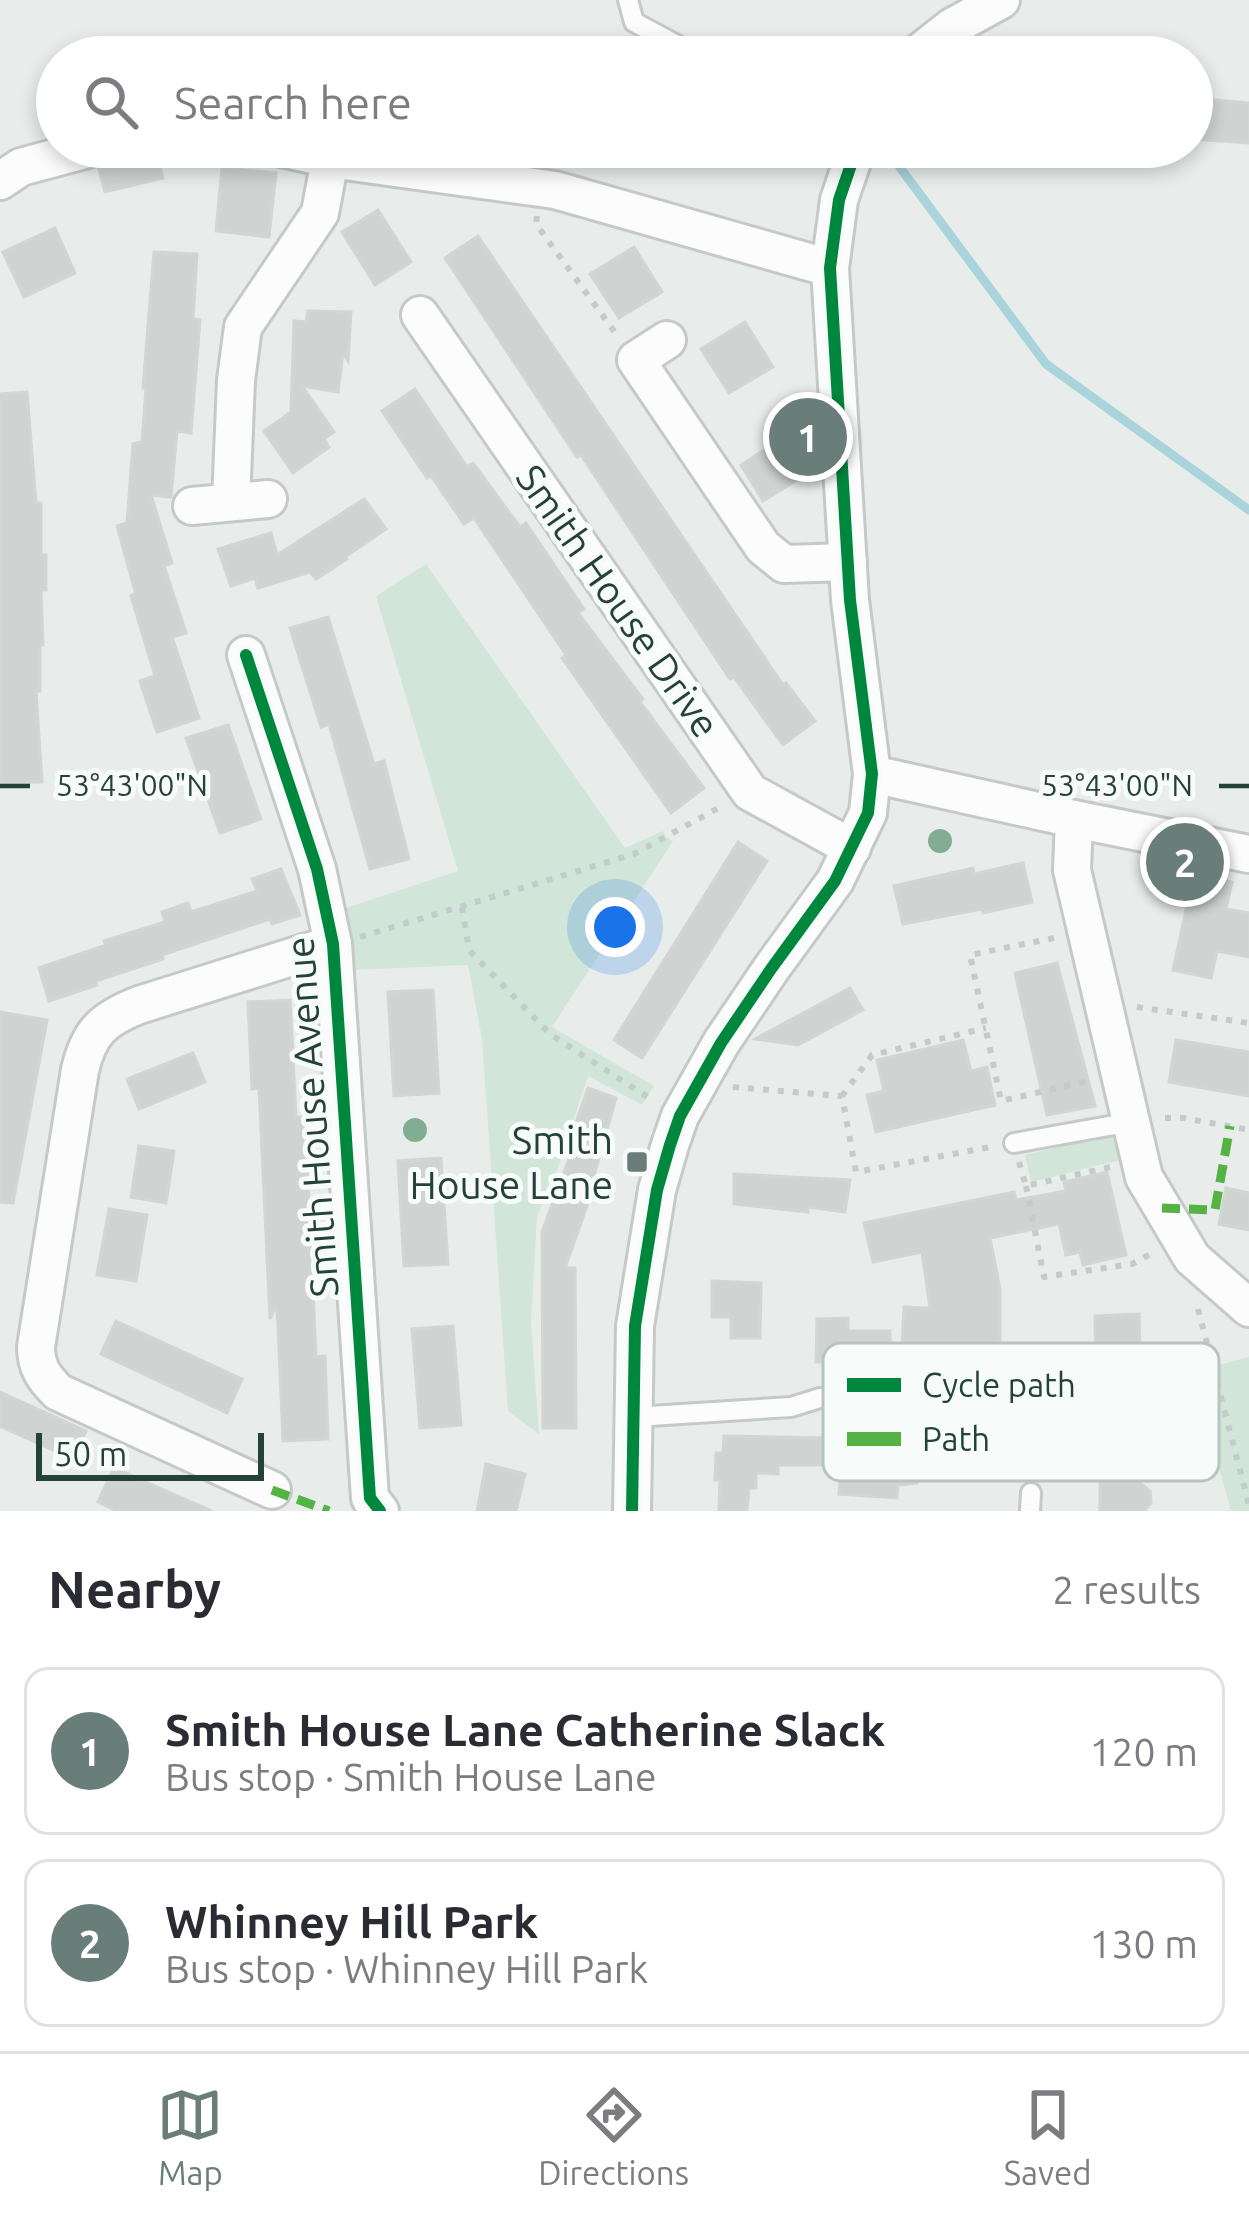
<!DOCTYPE html>
<html lang="en">
<head>
<meta charset="utf-8">
<style>
  :root { --surface:#fff; --page:#f2f2f3; --text:#2b2b33; --muted:#7c7c81; --line:#e1e1e2; --accent:#697e78 }
  body { margin:0; font-family:Ubuntu,sans-serif; background:var(--page); color:var(--text) }
  .scale { position:absolute; left:36px; bottom:30px; width:228px; box-sizing:border-box; padding-left:12px; border:6px solid #24423a; border-top:0; font-size:33px; line-height:42px; white-space:nowrap; color:#24423a; -webkit-text-stroke:9px #f7fbf9; paint-order:stroke }
  .you { position:absolute; left:615px; top:927px; width:42px; height:42px; margin:-30px; border:9px solid #fff; border-radius:50%; background:#1a73e8; box-shadow:0 0 0 18px #1a73e833 }
  .badge { display:grid; place-items:center; width:78px; height:78px; border-radius:50%; background:var(--accent); color:#fff; font-size:39px; font-weight:700 }
  .pin { position:absolute; translate:-50% -50%; border:6px solid #fff; box-shadow:0 3px 12px #0006 }
  .list { margin:0; padding:0; list-style:none }
  h2 { display:flex; justify-content:space-between; align-items:center; height:156px; margin:0; padding:0 48px; font-size:51px }
  h2 small { font-size:39px; font-weight:400; color:var(--muted) }
  .list li { display:grid; grid-template-columns:78px 1fr auto; gap:36px; align-items:center; box-sizing:border-box; height:168px; margin:0 24px 24px; padding:0 24px; border:3px solid var(--line); border-radius:24px }
  .list b { display:block; font-size:45px; white-space:nowrap }
  .list p { margin:0; font-size:39px; white-space:nowrap; color:var(--muted) }
  .list em { font-size:39px; font-style:normal; color:var(--muted) }
  .icon { flex:none; width:66px; height:66px; fill:none; stroke:currentColor; stroke-width:2; stroke-linecap:round; stroke-linejoin:round }
  .map { position:relative; flex:none; width:1249px; height:1511px; overflow:hidden }
  .search { position:absolute; background:var(--surface); box-shadow:0 6px 18px #0003; left:36px; right:36px; top:36px; height:132px; display:flex; align-items:center; gap:30px; box-sizing:border-box; padding:0 42px; border-radius:66px; color:var(--muted); font-size:45px }
  .sheet { height:540px; background:var(--surface) }
  nav { display:flex; justify-content:space-around; align-items:center; box-sizing:border-box; height:168px; border-top:3px solid var(--line); background:var(--surface); font-size:33px; color:var(--muted) }
  nav a { display:grid; justify-items:center; gap:6px }
  nav .on { color:var(--accent) }
  .map>svg:first-child { display:block }
</style>
</head>
<body>
<div class="map">
<svg width="1249" height="1511" viewBox="0 0 1249 1511">
  <rect width="100%" height="100%" fill="#e8edeb"/>
  <g fill="#d1e6d8">
    <path d="M426,564L625,848L663,831L666,837L673,841L552,1027L654,1086L642,1105L588,1076L559,1165L537,1217L531,1322L539,1434L508,1411L482,1039L468,965L352,970L340,910L458,871L376,596Z"/>
    <path d="M1117,1133L1120,1160L1031,1182L1025,1155Z"/>
    <path d="M1249,1357V1511H1231L1192,1372Z"/>
  </g>
  <g fill="none" stroke-linecap="round" stroke-linejoin="round">
    <path stroke="#a9d4db" stroke-width="9" d="M890,154L1046,364L1249,510"/>
  </g>
  <g fill="#cfd4d2" stroke="#d1d6d4" stroke-width="3">
    <path d="M1192,98L1249,103V143L1192,139Z"/>
    <path d="M154,148L163,178L105,192L99,169L110,164L115,157Z"/>
    <path d="M222,168L276,173L269,237L216,231Z"/>
    <path d="M378,210L411,262L375,285L342,232Z"/>
    <path d="M55,228L75,273L24,297L3,252Z"/>
    <path d="M478,236L783,685L786,683L815,721L783,745L734,677L730,679L581,455L577,457L445,258Z"/>
    <path d="M634,247L662,292L619,318L590,274Z"/>
    <path d="M154,252L197,254L193,319L200,320L191,433L177,431L171,497L151,495L172,563L164,566L186,633L172,637L199,718L157,732L140,681L155,676L131,596L136,594L117,526L127,523L133,444L142,442L146,388H143Z"/>
    <path d="M308,311L351,312L348,361L343,353L338,392L302,386L334,432L324,439L329,447L293,473L264,431L291,412L294,321L306,322Z"/>
    <path d="M745,322L773,367L729,393L701,349Z"/>
    <path d="M415,389L467,467L473,463L520,527L526,523L584,609L578,613L643,699L640,702L704,788L671,813L562,658L566,655L474,518L464,524L431,476L427,478L382,411Z"/>
    <path d="M27,392L36,503H41V555H46V590H41L43,645H40V691H36L42,782L0,783V394Z"/>
    <path d="M781,439L805,475L763,501L741,465Z"/>
    <path d="M364,499L386,529L345,557L347,559L316,579L310,572L258,588L255,578L231,586L218,549L271,533L277,555Z"/>
    <path d="M328,617L374,764L384,761L409,859L370,869L329,724L321,727L290,628Z"/>
    <path d="M228,725L261,819L220,833L186,738Z"/>
    <path d="M738,842L767,861L642,1058L614,1040Z"/>
    <path d="M1023,863L1032,902L983,913L982,909L903,924L894,886L973,868L974,874Z"/>
    <path d="M281,869L300,915L272,924L270,919L162,955L163,959L96,981L97,985L49,1001L39,968L106,945L104,941L165,922L162,912L188,903L191,912L257,891L252,879Z"/>
    <path d="M1194,873L1232,882L1226,909L1249,913V957L1217,951L1211,978L1173,970Z"/>
    <path d="M1057,963L1095,1106L1047,1115L1015,973Z"/>
    <path d="M850,988L863,1010L798,1045L755,1039Z"/>
    <path d="M433,990L439,1093L394,1096L388,992Z"/>
    <path d="M290,1000L296,1117H305L316,1357L325,1356L328,1439L283,1441L278,1324L276,1305L270,1319L259,1088L252,1089L248,1002Z"/>
    <path d="M0,1012L47,1020L13,1203L0,1202Z"/>
    <path d="M963,1040L971,1071L987,1067L995,1105L876,1132L867,1095L884,1091L877,1060Z"/>
    <path d="M1176,1040L1249,1052V1096L1169,1082Z"/>
    <path d="M193,1053L205,1082L139,1109L127,1079Z"/>
    <path d="M588,1088L616,1098L593,1179L596,1180L565,1268H575L576,1428H543L542,1232L570,1156L565,1154Z"/>
    <path d="M139,1146L174,1151L166,1203L131,1197Z"/>
    <path d="M441,1158L448,1264L404,1266L398,1161Z"/>
    <path d="M1107,1172L1126,1255L1083,1265L1080,1252L1066,1255L1059,1224L990,1238L1000,1289V1345H1025V1380L987,1379V1352L902,1348L904,1307L930,1308L922,1252L873,1262L864,1223L1014,1192L1016,1200L1066,1191L1064,1182Z"/>
    <path d="M734,1174L850,1180L845,1212L808,1207V1212L734,1204Z"/>
    <path d="M1226,1188L1249,1193V1230L1219,1224Z"/>
    <path d="M109,1209L147,1215L136,1281L97,1275Z"/>
    <path d="M712,1281L761,1283L760,1338H731V1317H712Z"/>
    <path d="M1139,1314L1141,1385L1096,1383L1095,1316Z"/>
    <path d="M848,1318V1331H890L891,1384H863V1362H816L817,1319Z"/>
    <path d="M116,1321L242,1379L227,1413L101,1354Z"/>
    <path d="M453,1326L461,1425L420,1428L412,1329Z"/>
    <path d="M1122,1384V1451L1132,1452V1477L1150,1491L1151,1503L1144,1511H1100V1476H1086V1412H1097L1096,1395Z"/>
    <path d="M0,1392L86,1431L73,1459L0,1426Z"/>
    <path d="M894,1427L919,1428L917,1483L898,1485L897,1498L839,1494L842,1452L892,1456Z"/>
    <path d="M724,1436L827,1438V1465H778V1474L756,1473V1488H749L747,1511H719L720,1479L715,1480L716,1453H723Z"/>
    <path d="M486,1464L525,1474L516,1511H477Z"/>
    <path d="M114,1467L139,1479L212,1511H117L98,1502Z"/>
  </g>
  <g fill="none" stroke-linecap="round" stroke-linejoin="round">
    <defs>
      <g id="lane">
        <path d="M628,0L634,22L699,57"/>
        <path d="M1014,1143L1131,1122"/>
        <path d="M634,1417L791,1407L820,1398L1047,1397"/>
        <path d="M1030,1511L1031,1493"/>
      </g>
      <g id="street">
        <path d="M914,57L952,27L1001,0"/>
        <path d="M277,147L330,159L555,190L830,268"/>
        <path d="M0,181L21,167L95,147"/>
        <path d="M420,315L750,792L852,848"/>
        <path d="M667,340L636,360L763,547L784,564L848,562"/>
        <path d="M231,502L236,380L243,327L320,213L330,159"/>
        <path d="M192,506L268,499"/>
        <path d="M246,655L317,869L333,944L370,1498L380,1511"/>
        <path d="M872,774L1074,819L1249,854"/>
        <path d="M1074,819L1072,870L1144,1177L1192,1258L1249,1308"/>
        <path d="M272,1490L58,1392C44,1378 36,1367 36,1347L80,1070C89,1032 103,1019 139,1005L333,944"/>
        <path d="M632,1511L635,1326L657,1190L670,1145L680,1116L721,1043L771,969L835,881L868,813L872,774L850,600L830,268L839,200L857,147"/>
      </g>
    </defs>
    <use href="#lane" stroke="#c5cac8" stroke-width="24"/>
    <use href="#street" stroke="#c5cac8" stroke-width="42"/>
    <g stroke="#c3ccca" stroke-width="6" stroke-dasharray="6 9" stroke-linecap="butt">
      <path d="M537,216L536,224L619,338"/>
      <path d="M462,907L469,950L551,1035L651,1099"/>
      <path d="M360,937L634,854L724,805"/>
      <path d="M1054,938L970,955L1001,1101L1087,1081"/>
      <path d="M1137,1007L1249,1023"/>
      <path d="M733,1087L842,1096L856,1172L996,1146"/>
      <path d="M842,1096L872,1055L986,1028"/>
      <path d="M1165,1118H1184L1249,1130"/>
      <path d="M1019,1162L1026,1186L1110,1167"/>
      <path d="M1026,1186L1044,1277L1132,1264L1154,1252"/>
      <path d="M1198,1309L1249,1505"/>
    </g>
    <use href="#lane" stroke="#fcfcfc" stroke-width="18"/>
    <use href="#street" stroke="#fcfcfc" stroke-width="36"/>
    <g stroke="#55b346" stroke-width="9" stroke-dasharray="18 9" stroke-linecap="butt">
      <path d="M1162,1208L1215,1210L1230,1126"/>
      <path d="M272,1490L329,1511"/>
    </g>
    <defs>
      <g id="cycleway">
        <path d="M246,655L317,869L333,944L370,1498L380,1511"/>
        <path d="M632,1511L635,1326L657,1190L670,1145L680,1116L721,1043L771,969L835,881L868,813L872,774L850,600L830,268L839,200L857,147"/>
      </g>
    </defs>
    <use href="#cycleway" stroke="#f7fbf9" stroke-width="20"/>
    <use href="#cycleway" stroke="#00873e" stroke-width="12"/>
  </g>
  <g fill="#81ae93">
    <circle cx="940" cy="841" r="12"/>
    <circle cx="415" cy="1130" r="12"/>
  </g>
  <path fill="none" stroke="#24423a" stroke-width="4.5" d="M0,786H30M1219,786H1249"/>
  <rect fill="#697e78" stroke="#f7fbf9" stroke-width="4.5" x="625" y="1150" width="24" height="24" rx="6"/>
  <g text-anchor="middle" stroke-width="10" stroke-linejoin="round" paint-order="stroke">
    <g font-size="39" fill="#24423a" stroke="#f7fbf9">
      <text transform="translate(618 601) rotate(55)" y="14">Smith House Drive</text>
      <text transform="translate(312 1117) rotate(-94)" y="14">Smith House Avenue</text>
    </g>
    <g font-size="39" fill="#24423a" stroke="#f7fbf9" text-anchor="end">
      <text x="613" y="1154">Smith<tspan x="613" dy="45">House Lane</tspan></text>
    </g>
  </g>
  <rect x="823" y="1343" width="396" height="138" rx="18" fill="#f7fbf9" stroke="#b8c4c0" stroke-width="3"/>
  <rect x="847" y="1378" width="54" height="14" fill="#00873e"/>
  <rect x="847" y="1432" width="54" height="14" fill="#55b346"/>
  <g font-size="33" fill="#24423a">
    <text x="922" y="1397">Cycle path</text>
    <text x="922" y="1451">Path</text>
  </g>
  <g font-size="30" text-anchor="middle" fill="#24423a" stroke="#f7fbf9" stroke-width="10" stroke-linejoin="round" paint-order="stroke">
    <text x="132" y="796">53°43'00"N</text>
    <text x="1117" y="796">53°43'00"N</text>
  </g>
</svg>
<div class="scale">50 m</div>
<div class="you"></div>
<div class="pin badge" style="left:808px;top:437px">1</div>
<div class="pin badge" style="left:1185px;top:862px">2</div>
<div class="search"><svg class="icon" aria-label="search" viewBox="0 0 24 24"><circle cx="10" cy="10" r="6"/><path d="M15 15l6 6"/></svg>Search here</div>
</div>
<section class="sheet">
<h2>Nearby<small>2 results</small></h2>
<ul class="list">
<li><span class="badge">1</span><div><b>Smith House Lane Catherine Slack</b><p>Bus stop · Smith House Lane</p></div><em>120 m</em></li>
<li><span class="badge">2</span><div><b>Whinney Hill Park</b><p>Bus stop · Whinney Hill Park</p></div><em>130 m</em></li>
</ul>
</section>
<nav>
<a class="on"><svg class="icon" aria-label="map" viewBox="0 0 24 24"><path d="M3 6l6-2 6 2 6-2v14l-6 2-6-2-6 2zM9 4v14M15 6v14"/></svg>Map</a>
<a><svg class="icon" aria-label="directions" viewBox="0 0 24 24"><path d="M12 3l9 9-9 9-9-9zM9 14v-3h6M13 9l2 2-2 2"/></svg>Directions</a>
<a><svg class="icon" aria-label="saved" viewBox="0 0 24 24"><path d="M7 4h10v16l-5-4-5 4z"/></svg>Saved</a>
</nav>
</body>
</html>
